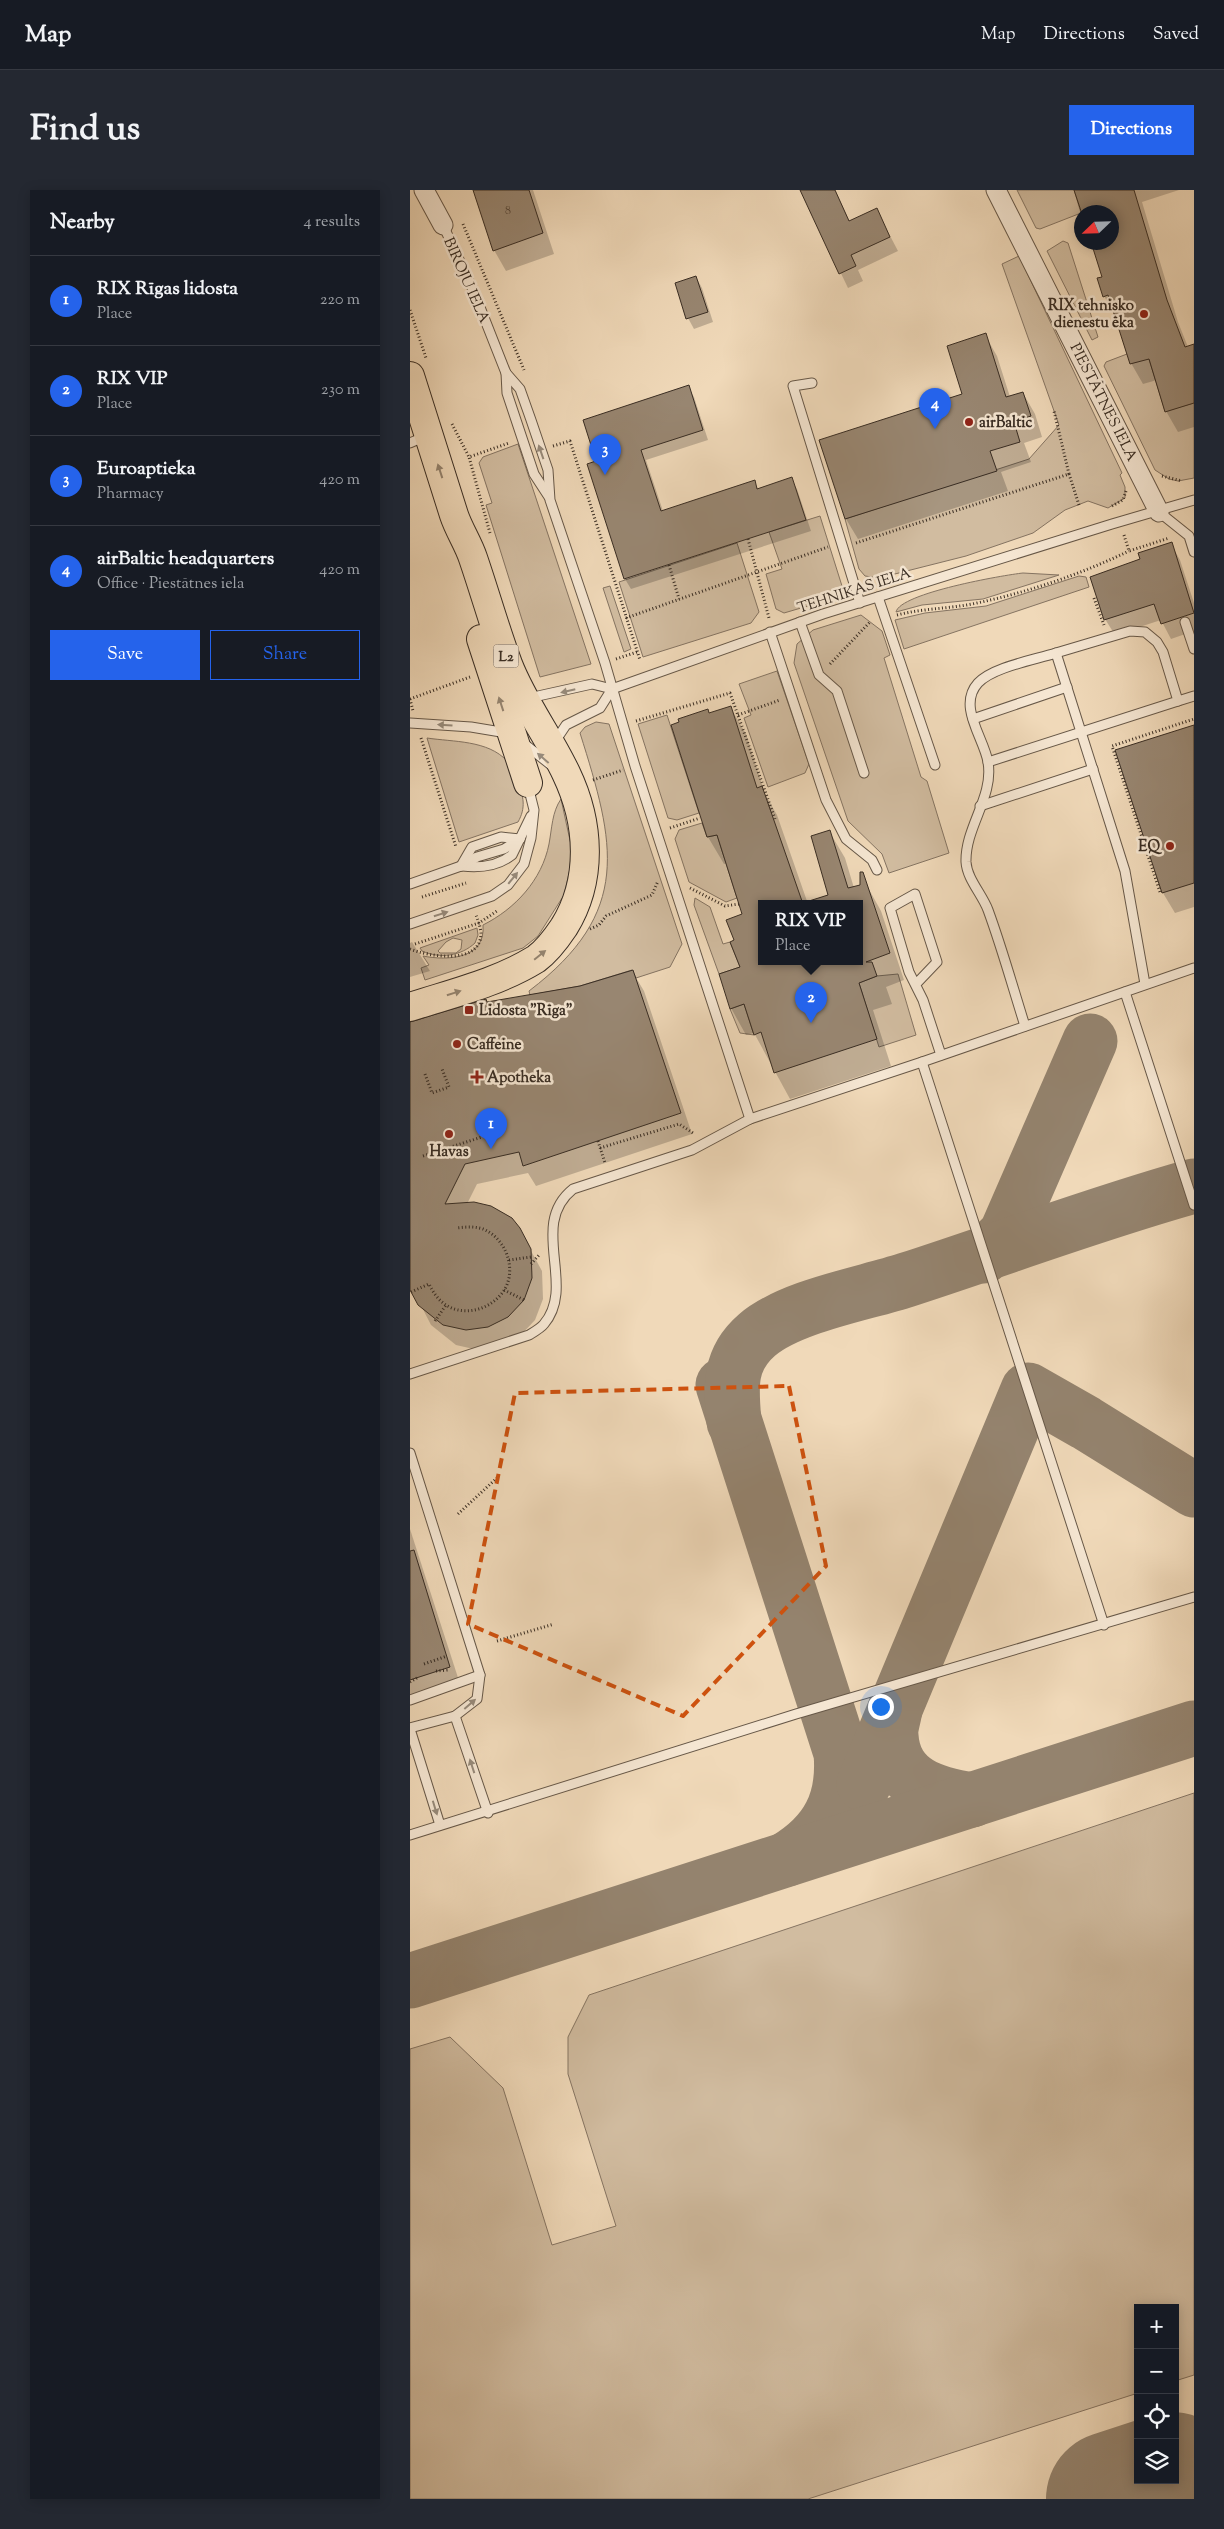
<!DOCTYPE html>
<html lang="en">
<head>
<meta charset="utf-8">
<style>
  :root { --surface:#171b24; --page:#242831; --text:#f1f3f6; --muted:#9ea1a6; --line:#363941; --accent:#2563eb }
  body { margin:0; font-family:"Sorts Mill Goudy",serif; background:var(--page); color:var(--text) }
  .controls { position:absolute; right:15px; bottom:15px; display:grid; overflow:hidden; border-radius:0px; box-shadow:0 2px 12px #0003 }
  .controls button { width:45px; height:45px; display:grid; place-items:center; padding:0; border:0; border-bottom:1px solid var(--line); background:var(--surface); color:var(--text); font:25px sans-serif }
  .compass { position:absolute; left:664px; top:15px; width:45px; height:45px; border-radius:50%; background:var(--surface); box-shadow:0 2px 12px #0003; rotate:247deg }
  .you { position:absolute; left:470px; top:1516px; width:18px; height:18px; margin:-12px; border:4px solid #fff; border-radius:50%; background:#1a73e8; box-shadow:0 0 0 8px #1a73e833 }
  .badge { display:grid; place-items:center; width:32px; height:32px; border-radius:50%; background:var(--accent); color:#fff; font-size:16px; font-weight:700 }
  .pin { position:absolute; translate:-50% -41px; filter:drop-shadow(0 1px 2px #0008) }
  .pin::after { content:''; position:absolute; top:26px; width:18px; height:15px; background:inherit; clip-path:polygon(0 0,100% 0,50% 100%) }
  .popup { position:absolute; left:348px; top:710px; width:105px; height:65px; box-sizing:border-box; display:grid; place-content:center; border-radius:0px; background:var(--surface); filter:drop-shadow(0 1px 4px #0005); font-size:16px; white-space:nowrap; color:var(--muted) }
  .popup b { font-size:19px; color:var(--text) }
  .popup::after { content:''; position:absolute; left:50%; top:100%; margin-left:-10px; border:10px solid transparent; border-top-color:var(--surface) }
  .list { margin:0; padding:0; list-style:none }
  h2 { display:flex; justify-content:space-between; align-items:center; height:65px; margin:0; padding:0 20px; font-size:21px }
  h2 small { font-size:16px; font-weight:400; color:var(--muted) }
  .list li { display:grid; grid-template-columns:32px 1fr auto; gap:15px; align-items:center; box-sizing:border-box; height:90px; padding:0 20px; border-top:1px solid var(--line) }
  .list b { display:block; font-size:19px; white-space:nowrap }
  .list p { margin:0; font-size:16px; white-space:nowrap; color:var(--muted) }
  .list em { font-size:16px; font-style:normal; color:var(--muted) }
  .actions { display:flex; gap:10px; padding:15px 20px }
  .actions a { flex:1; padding:11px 0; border:1px solid var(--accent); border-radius:0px; text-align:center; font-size:18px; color:var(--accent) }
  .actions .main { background:var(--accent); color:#fff }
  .icon { flex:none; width:28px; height:28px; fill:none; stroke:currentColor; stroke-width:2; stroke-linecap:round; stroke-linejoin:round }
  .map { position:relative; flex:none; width:784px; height:2309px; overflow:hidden; border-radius:0px }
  header { display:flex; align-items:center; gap:30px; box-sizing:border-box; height:70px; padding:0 25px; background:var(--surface); border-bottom:1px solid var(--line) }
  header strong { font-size:24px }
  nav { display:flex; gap:28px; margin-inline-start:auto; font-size:18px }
  .intro { display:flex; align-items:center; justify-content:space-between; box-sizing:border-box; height:120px; padding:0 30px }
  h1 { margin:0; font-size:35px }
  .button { padding:12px 22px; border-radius:0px; background:var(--accent); color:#fff; font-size:18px; font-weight:700 }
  main { display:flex; gap:30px; padding:0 30px }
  aside { flex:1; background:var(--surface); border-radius:0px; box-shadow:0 2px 12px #0003 }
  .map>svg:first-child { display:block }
</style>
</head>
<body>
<header>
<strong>Map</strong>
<nav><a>Map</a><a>Directions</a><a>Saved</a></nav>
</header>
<div class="intro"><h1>Find us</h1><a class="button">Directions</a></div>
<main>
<aside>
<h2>Nearby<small>4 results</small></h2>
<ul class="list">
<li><span class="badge">1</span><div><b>RIX Rīgas lidosta</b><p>Place</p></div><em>220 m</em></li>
<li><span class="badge">2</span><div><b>RIX VIP</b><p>Place</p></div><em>230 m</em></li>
<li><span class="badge">3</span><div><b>Euroaptieka</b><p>Pharmacy</p></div><em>420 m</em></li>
<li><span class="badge">4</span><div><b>airBaltic headquarters</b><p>Office · Piestātnes iela</p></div><em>420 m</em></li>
</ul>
<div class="actions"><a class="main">Save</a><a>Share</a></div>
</aside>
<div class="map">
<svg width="784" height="2309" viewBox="0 0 784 2309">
  <rect width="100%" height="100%" fill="#f0d9b9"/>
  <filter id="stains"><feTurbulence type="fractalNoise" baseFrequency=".004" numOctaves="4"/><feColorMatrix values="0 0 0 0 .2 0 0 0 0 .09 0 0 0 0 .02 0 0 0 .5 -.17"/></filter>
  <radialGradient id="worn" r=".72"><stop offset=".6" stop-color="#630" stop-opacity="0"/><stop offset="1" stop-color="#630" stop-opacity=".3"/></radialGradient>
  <g fill="#d1bca0" stroke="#857462" fill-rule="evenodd">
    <path d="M607,0H664L671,23L630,39L626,38Z"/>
    <path d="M653,51L658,53L688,147L682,150L637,61Z"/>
    <path d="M609,66L712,283L710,285L715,297V308L698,318L678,311L655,320L623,343L556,366L469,388L455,386L449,379L435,329L619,269L649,235L592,74Z"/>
    <path d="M717,164L739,169L755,221L784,213V288L768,291L759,289L745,280L694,176L696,172Z"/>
    <path d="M108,254L181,474L130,487L76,315L82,313L69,273L73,267Z"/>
    <path d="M410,326L432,396L425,408L374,423L366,419L356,384L372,379L359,342Z"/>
    <path d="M327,353L349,422L341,433L233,467L209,392Z"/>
    <path d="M613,383L649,385L573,409L512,415L486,422C490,403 594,385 613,383Z"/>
    <path d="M669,386L676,387L679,397L494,459L485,430L515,423L576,416Z"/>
    <path d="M200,396L221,459L214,462L193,398Z"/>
    <path d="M451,425L472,441L480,465L474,468L511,587L517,591L539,663L479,683L472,664L438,631L384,473L387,454L403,440Z"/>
    <path d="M367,481L399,574L395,583L358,597L334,528L341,525L329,494Z"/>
    <path d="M257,525L289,623L267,630L258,628L228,534Z"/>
    <path d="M186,532L199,534L272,754L260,777L226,788L222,780L170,796L120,805L119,801C223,722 205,654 170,543L175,537Z"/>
    <path d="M17,548C43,552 78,550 97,571C101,577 104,586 107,592C114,606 116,618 108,632L49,652Z"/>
    <path d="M151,609L161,655L160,679L154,705L128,746L113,758L15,790L11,778L19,775L13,766C38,771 76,769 73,735C105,719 132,690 139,654C142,638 142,622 151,609Z"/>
    <path d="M292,633L297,647L307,645L327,708L316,712L279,692L265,649L269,640Z"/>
    <path d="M285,708L300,717L313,754L320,752L330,777L309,784L284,715Z"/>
    <path d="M67,738L68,745L65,753C51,766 30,769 12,761L10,758ZM43,748L52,750L51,759L46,763H30L28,761L36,752Z"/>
    <path d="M488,784L506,845L469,857L449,793L467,786Z"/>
    <path d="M334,814L344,845L330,843L320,819Z"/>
    <path d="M784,1603V2185L765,2191V2118H728V2203L398,2309H0V1859L40,1847L93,1898L142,2055L206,2036L158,1884V1847L179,1805Z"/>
  </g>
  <g fill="#0003">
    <path d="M64,0H123L144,64L96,81L84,60Z"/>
    <path d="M391,0H425L440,32L466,19L488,61L448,80L453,91L438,98Z"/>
    <path d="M665,0H769L732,12L768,132L778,157L784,155V237L768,242L756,221L747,190L733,194L721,173L707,128L694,106V87L702,52V22H673Z"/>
    <path d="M286,87L292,98L303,132L284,139L278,128Z"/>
    <path d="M575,145L587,166L600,207L613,203L625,224L632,247L614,253L621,272L591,282L598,301L448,349L436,329L411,251L554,205Z"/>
    <path d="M278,197L284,207L298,250L236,270L253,321L344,292L349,300L381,289L387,299L401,341L221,399L215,389L178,275L188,272Z"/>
    <path d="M761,354L770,370L784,413V441L761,449L751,430L705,445L695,429Z"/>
    <path d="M320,517L336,544L355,604L367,625L398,714H352V772H450V714H423L402,647L419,641L435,668L444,698L456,694L471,721L494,790L476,797L482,814L463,820L481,876L380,909L344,843L336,845L321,818L332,778L325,751L334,725L317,673L314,674L298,647L262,536Z"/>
    <path d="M784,536V717L765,723L753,703L707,561Z"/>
    <path d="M2,752L20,781L0,787V753Z"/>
    <path d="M222,781L234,801L282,944L126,996L118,983L67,994L57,1014L109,1039L132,1081L133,1109L125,1130L109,1147L68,1160L46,1155L21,1135L0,1094V834L78,813L170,798Z"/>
    <path d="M0,1339L51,1497L5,1512L0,1504Z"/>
  </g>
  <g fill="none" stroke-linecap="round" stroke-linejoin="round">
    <g stroke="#94836e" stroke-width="55">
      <path d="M574,1066L596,1044L680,851"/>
      <path d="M313,1195L431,1563C435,1611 418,1644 377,1669"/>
      <path d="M324,1232C321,1197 318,1170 347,1145C381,1116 453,1104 496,1090C592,1059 687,1023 784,996"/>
      <path d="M485,1519L618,1200L676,1233L784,1300"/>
      <path d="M454,1594L485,1519C484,1527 480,1538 481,1546C484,1593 524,1604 562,1610"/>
      <path d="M0,1791L784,1538"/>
    </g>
    <path stroke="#94836e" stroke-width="136" d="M704,2309L762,2290"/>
  </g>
  <g fill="#988671" stroke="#392d23">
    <path d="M63,0H119L133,43L83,61Z"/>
    <path d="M390,0H425L439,31L467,18L480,47L441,65L446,76L429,84Z"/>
    <path d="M664,0H724L757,110L775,157L784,154V213L755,222L739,169L720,174L698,105L693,107L687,88L692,87L681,52H702V22H672V24Z"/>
    <path d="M286,86L298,122L276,129L265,93Z"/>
    <path d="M576,143L596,207L613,202L621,226L604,232L610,252L580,261L587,281L435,329L409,250L552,204L537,156Z"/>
    <path d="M279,195L293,240L231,260L251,321L345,290L347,299L382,287L396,330L214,389L177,274L186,271L173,230Z"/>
    <path d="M762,352L784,423L751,434L744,414L694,430L680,387L730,369L728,363Z"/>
    <path d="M321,516L347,598L352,596L393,714H352V772H450V714H399V711L418,705L401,646L420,640L438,698L450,695V682H453L480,763L456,772H462L467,786L449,793L467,849L364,883L351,842L344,845L334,814L320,819L309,784L330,777L320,752L324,750L316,730L332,724L307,645L297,647L261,535L269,532L268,529L298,519L299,523Z"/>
    <path d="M784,535V693L752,703L705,560Z"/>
    <path d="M223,780L271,923L113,976L109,962L55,974L35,1014L64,1012L81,1016L102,1028L110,1038L121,1059L122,1088L114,1110L98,1127L78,1137L56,1140L33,1135L8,1115L0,1100V832L76,809L77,812L170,796Z"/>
    <path d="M4,1360L40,1477L0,1490V1361Z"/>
  </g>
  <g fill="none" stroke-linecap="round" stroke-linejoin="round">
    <defs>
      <g id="service">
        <path d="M33,35L64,102L96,183L97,203L124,284L139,307"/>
        <path d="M96,183L110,199L121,230L138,280L140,310L195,473L225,576L340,929"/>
        <path d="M402,193L383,196L450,413"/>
        <path d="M0,253L16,246"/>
        <path d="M749,322L779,346L784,362"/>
        <path d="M468,407L525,575"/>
        <path d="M390,432L409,485L427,501L454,583"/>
        <path d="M775,432L784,459"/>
        <path d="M360,442L416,610L436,649L462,670L467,680"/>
        <path d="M119,508L182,494L202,499L413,424L702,334L784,310"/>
        <path d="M768,511L784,506"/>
        <path d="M563,529L657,497"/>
        <path d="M0,533L61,537L97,543"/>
        <path d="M112,552L141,575"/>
        <path d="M144,553L156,535L190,518L202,499"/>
        <path d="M578,572L768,511L753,462L747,452L735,442L720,441L646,463"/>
        <path d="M570,616L683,579"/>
        <path d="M51,676L62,657L91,647L110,649"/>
        <path d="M52,676C69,678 88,676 102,665L121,626"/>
        <path d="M0,694L51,676L67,667L94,659L110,649"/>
        <path d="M0,734L82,706L98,695L114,674L121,648L124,620L118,596"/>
        <path d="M506,794L527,772L505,704L480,718L499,782L513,810L531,865"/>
        <path d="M715,802L784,1015"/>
        <path d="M615,836C603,798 592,758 578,720C572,704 557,689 556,672C555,637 584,607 578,572C574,548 547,516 568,493C583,477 624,470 646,463L715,681L735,794"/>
        <path d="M512,872L694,1435"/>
        <path d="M0,1184L119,1145C124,1142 131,1138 134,1134C167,1095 118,1035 163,999L282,960L340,929L512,872L784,778"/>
        <path d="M0,1263L70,1485L67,1509L45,1526L0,1538"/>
        <path d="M0,1510L70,1485"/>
        <path d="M45,1526L78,1623"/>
        <path d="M0,1539L30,1635"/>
        <path d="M0,1645L386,1524L784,1407"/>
      </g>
      <g id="minor">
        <path d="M14,0L33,35"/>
        <path d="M586,0L749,322"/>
      </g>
      <g id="primary">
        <path d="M0,186C15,232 29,279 44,325C49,340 58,353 63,368C75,403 85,439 98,474C113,513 138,545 156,583C180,633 183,690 154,737C146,749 137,761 126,769C87,793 43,803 0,817"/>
        <path d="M71,449L118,593"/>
      </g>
    </defs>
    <use href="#service" stroke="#675848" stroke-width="11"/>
    <use href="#minor" stroke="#675848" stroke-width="21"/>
    <use href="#primary" stroke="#392d23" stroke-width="30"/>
    <g stroke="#392d23" stroke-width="3" stroke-dasharray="1 2.5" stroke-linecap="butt">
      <path d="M53,34L114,180"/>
      <path d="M0,120L16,168"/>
      <path d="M42,234L59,267"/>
      <path d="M143,256L160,251L230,470"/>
      <path d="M659,284L669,315"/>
      <path d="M752,286L772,291"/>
      <path d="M702,316L713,310L716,301"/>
      <path d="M80,343L59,267L99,253"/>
      <path d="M714,345L719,361L759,348"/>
      <path d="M338,349L359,428"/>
      <path d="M446,353L659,284L644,221"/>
      <path d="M259,375L269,409"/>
      <path d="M684,408L694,435"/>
      <path d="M487,425C514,418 540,419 567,413C619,402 671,384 719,361"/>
      <path d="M216,428L418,357"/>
      <path d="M206,469L227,462"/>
      <path d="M420,474L460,432"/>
      <path d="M0,509L3,521"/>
      <path d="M0,509L60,487"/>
      <path d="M328,525L370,510"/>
      <path d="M226,531L320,503L365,629"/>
      <path d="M11,548L46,657"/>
      <path d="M183,590L213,580"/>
      <path d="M260,638L290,628"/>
      <path d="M280,698L315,716L329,714"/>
      <path d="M750,702L702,556L784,529"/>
      <path d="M12,707L56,693"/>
      <path d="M180,739L189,735L196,726L242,705L248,691"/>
      <path d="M5,754L69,733L87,721"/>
      <path d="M0,759C17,766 70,776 71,744C71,738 68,731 66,725"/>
      <path d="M15,884L22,903L39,897L32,879"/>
      <path d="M188,951L195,973"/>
      <path d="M190,958L269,934L283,943"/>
      <path d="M13,966L75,946"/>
      <path d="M99,1070L121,1067"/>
      <path d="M121,1074L129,1065"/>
      <path d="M94,1100L114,1110"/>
      <path d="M1,1102L19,1094C23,1102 28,1110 36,1115C56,1128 85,1118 96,1097C106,1076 95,1048 73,1039C64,1036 55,1037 46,1038"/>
      <path d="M25,1131L36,1115"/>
      <path d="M48,1324L89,1286"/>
      <path d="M87,1451L144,1434"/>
      <path d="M14,1474L37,1466"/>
      <path d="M26,1481L38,1480"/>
      <path d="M0,1492L7,1488"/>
    </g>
    <use href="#service" stroke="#f5e6d2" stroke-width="9"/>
    <use href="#minor" stroke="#f5e6d2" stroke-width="19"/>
    <use href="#primary" stroke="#f0d9b9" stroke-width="28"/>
  </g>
  <defs><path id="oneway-solid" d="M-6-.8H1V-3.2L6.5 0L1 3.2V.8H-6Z" transform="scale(1.25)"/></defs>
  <g fill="#978a7a">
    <use href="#oneway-solid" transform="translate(131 262) rotate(-109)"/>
    <use href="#oneway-solid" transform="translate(158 501) rotate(167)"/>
    <use href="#oneway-solid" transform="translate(35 535) rotate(-177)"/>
    <use href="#oneway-solid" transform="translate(133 568) rotate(-139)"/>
    <use href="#oneway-solid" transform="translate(103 688) rotate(-51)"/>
    <use href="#oneway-solid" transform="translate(31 724) rotate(-18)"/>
    <use href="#oneway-solid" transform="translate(60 1514) rotate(-41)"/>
    <use href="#oneway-solid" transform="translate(62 1576) rotate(-108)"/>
    <use href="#oneway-solid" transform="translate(25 1618) rotate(73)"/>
  </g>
  <g fill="#94836e">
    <use href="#oneway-solid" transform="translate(30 281) rotate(-108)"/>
    <use href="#oneway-solid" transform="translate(91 514) rotate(-108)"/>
    <use href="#oneway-solid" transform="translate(130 765) rotate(-39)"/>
    <use href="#oneway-solid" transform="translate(44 803) rotate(-18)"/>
  </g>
  <path fill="none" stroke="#ce520f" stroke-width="4" stroke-dasharray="10 6" stroke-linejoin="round" d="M379,1196L416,1376L273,1526L58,1434L105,1203Z"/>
  <g fill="#8f2418" stroke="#f5e6d2" stroke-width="2">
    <circle cx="734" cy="124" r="5"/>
    <circle cx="559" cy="232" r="5"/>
    <circle cx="760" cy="656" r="5"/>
    <rect x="54" y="815" width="10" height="10" rx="2.5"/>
    <circle cx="47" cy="854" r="5"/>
    <path d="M64.5 879.5h5v5h5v5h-5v5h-5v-5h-5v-5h5z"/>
    <circle cx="39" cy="944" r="5"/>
  </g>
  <g text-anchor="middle" stroke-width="5" stroke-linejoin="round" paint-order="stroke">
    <g font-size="12" fill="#514336">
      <text x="98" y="24">8</text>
    </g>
    <rect fill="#f5e6d2" stroke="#716458" stroke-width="1" x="83.5" y="454.5" width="25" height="23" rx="4"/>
    <g font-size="14" font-weight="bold" fill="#392d23">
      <text x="96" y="471">L2</text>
    </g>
    <g font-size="15" fill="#392d23" stroke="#f5e6d2">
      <text transform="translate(57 90) rotate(66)" y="5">BIROJU IELA</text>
      <text transform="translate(694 212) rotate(63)" y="5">PIESTĀTNES IELA</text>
      <text transform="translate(444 400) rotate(-18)" y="5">TEHNIKAS IELA</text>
    </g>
    <g font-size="15" font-weight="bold" fill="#392d23" stroke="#f5e6d2" text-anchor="start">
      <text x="724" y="120" text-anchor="end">RIX tehnisko<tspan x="724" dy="17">dienestu ēka</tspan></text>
      <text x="569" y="237">airBaltic</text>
      <text x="750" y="661" text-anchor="end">EQ</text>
      <text x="69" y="825">Lidosta "Rīga"</text>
      <text x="57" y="859">Caffeine</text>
      <text x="77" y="892">Apotheka</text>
      <text x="39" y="966" text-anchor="middle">Havas</text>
    </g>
  </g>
  <rect width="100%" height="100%" filter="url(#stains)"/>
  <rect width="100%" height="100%" fill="url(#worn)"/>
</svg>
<div class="controls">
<button>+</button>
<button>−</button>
<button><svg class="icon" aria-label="locate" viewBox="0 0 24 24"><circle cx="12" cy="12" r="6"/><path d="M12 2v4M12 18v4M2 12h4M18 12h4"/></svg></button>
<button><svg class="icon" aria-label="layers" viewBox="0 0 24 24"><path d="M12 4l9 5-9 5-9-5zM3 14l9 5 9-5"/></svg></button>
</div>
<svg class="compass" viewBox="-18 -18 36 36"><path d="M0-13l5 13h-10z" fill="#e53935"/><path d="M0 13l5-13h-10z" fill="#9ea1a6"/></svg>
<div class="you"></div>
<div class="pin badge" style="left:81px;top:959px">1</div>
<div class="pin badge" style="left:401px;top:833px">2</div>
<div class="popup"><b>RIX VIP</b>Place</div>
<div class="pin badge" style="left:195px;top:285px">3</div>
<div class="pin badge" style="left:525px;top:239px">4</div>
</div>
</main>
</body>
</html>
